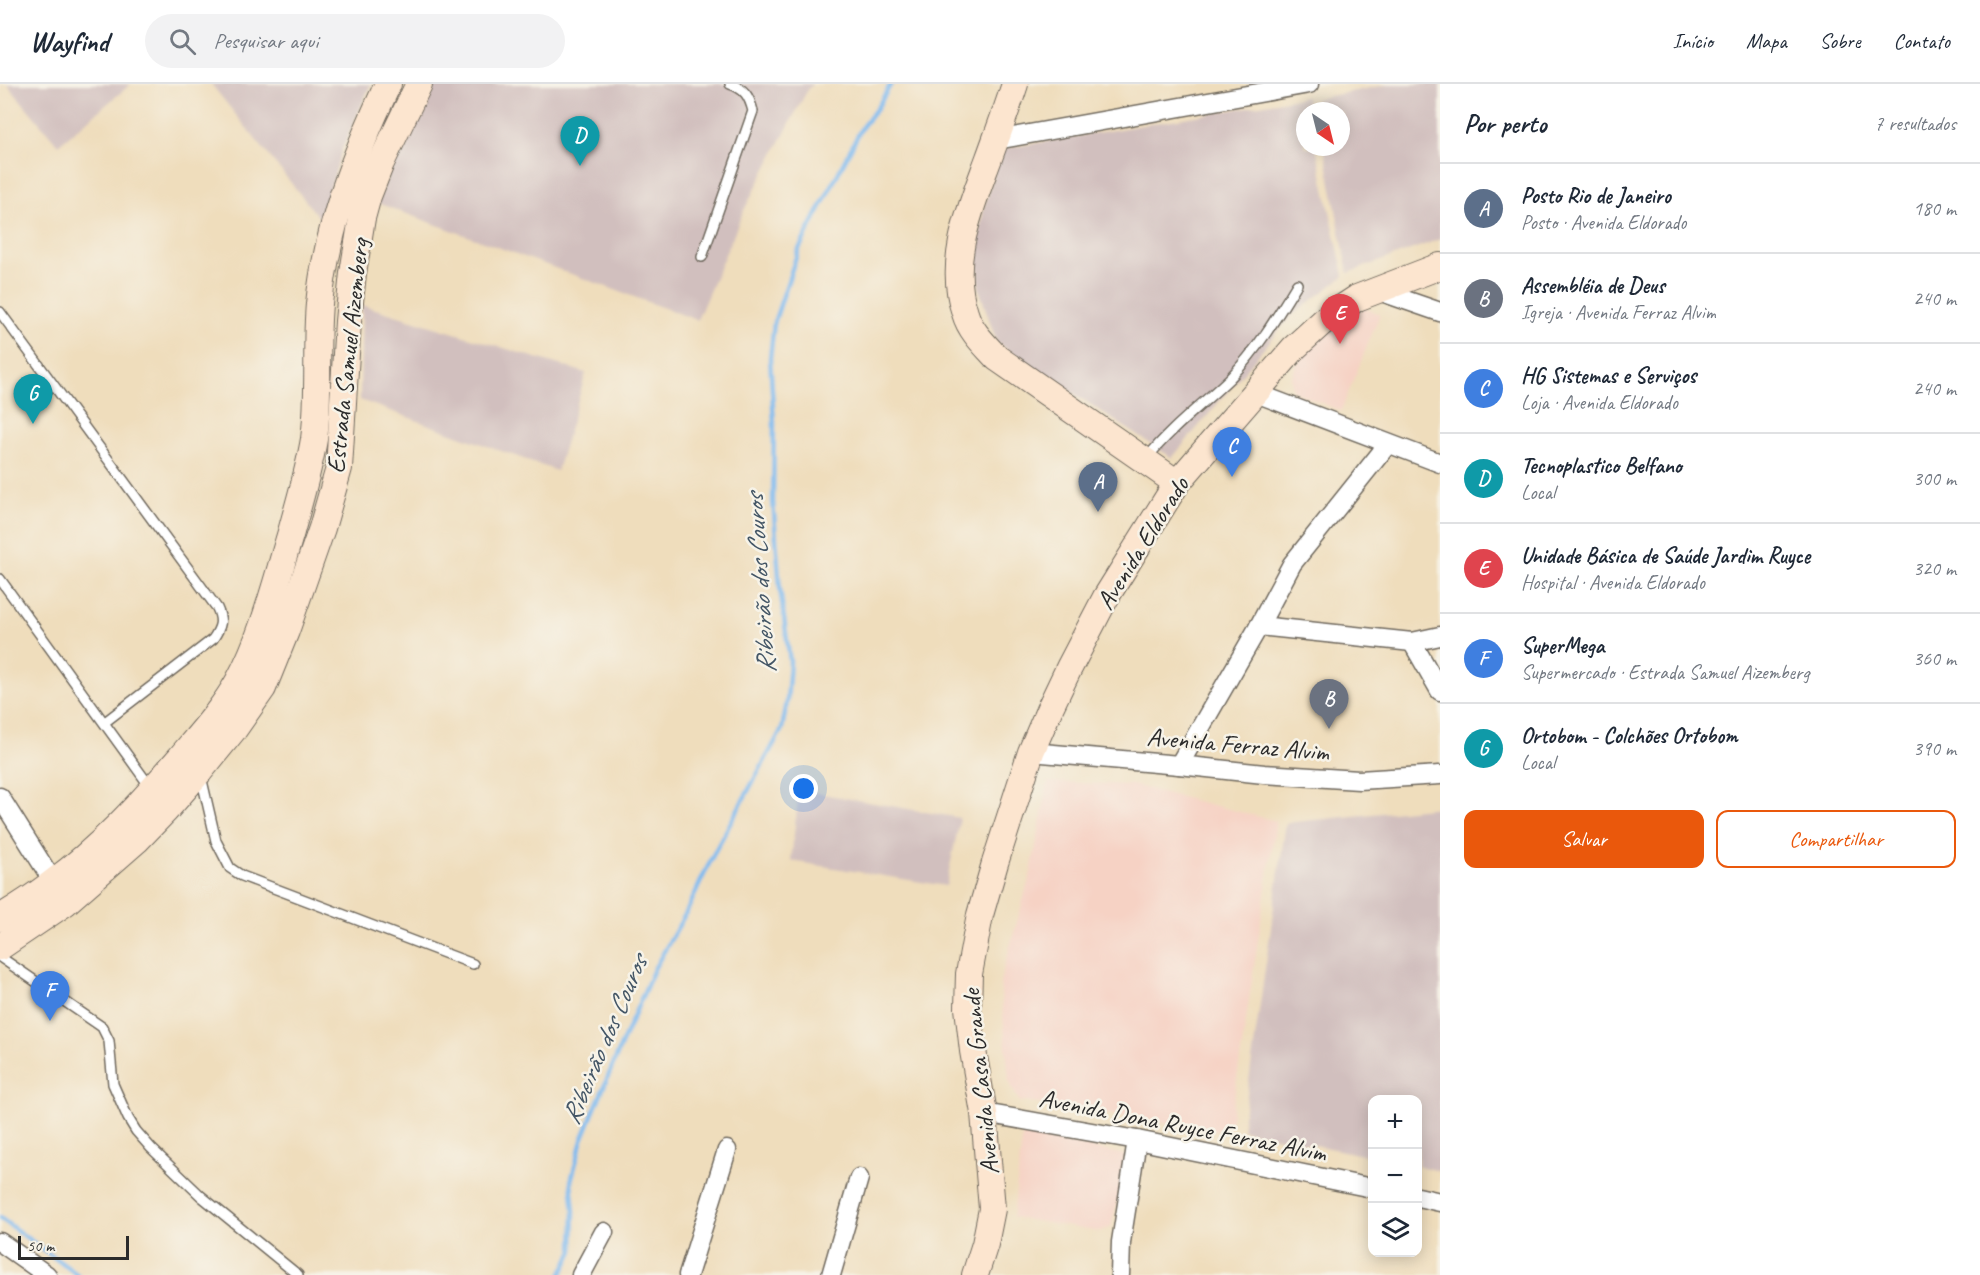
<!DOCTYPE html>
<html lang="pt">
<head>
<meta charset="utf-8">
<style>
  :root { --surface:#fff; --page:#f2f2f3; --text:#1f2937; --muted:#747a83; --line:#e0e1e3; --accent:#ea580c }
  body { margin:0; font-family:Caveat,sans-serif; background:var(--page); color:var(--text) }
  .controls { position:absolute; right:18px; bottom:18px; display:grid; overflow:hidden; border-radius:12px; box-shadow:0 3px 15px #0003 }
  .controls button { width:54px; height:54px; display:grid; place-items:center; padding:0; border:0; border-bottom:2px solid var(--line); background:var(--surface); color:var(--text); font:30px sans-serif }
  .compass { position:absolute; left:1296px; top:18px; width:54px; height:54px; border-radius:50%; background:var(--surface); box-shadow:0 3px 15px #0003; rotate:145deg }
  .scale { position:absolute; left:18px; bottom:15px; width:111px; box-sizing:border-box; padding-left:6px; border:3px solid #2b2b2b; border-top:0; font-size:16px; line-height:21px; white-space:nowrap; color:#2b2b2b; -webkit-text-stroke:4px #f7f3e8; paint-order:stroke }
  .you { position:absolute; left:804px; top:705px; width:21px; height:21px; margin:-15px; border:4px solid #fff; border-radius:50%; background:#1a73e8; box-shadow:0 0 0 9px #1a73e833 }
  .badge { display:grid; place-items:center; width:39px; height:39px; border-radius:50%; background:var(--accent); color:#fff; font-size:20px; font-weight:700 }
  .pin { position:absolute; translate:-50% -50px; filter:drop-shadow(0 2px 3px #0008) }
  .pin::after { content:''; position:absolute; top:32px; width:21px; height:18px; background:inherit; clip-path:polygon(0 0,100% 0,50% 100%) }
  .list { margin:0; padding:0; list-style:none }
  h2 { display:flex; justify-content:space-between; align-items:center; height:78px; margin:0; padding:0 24px; font-size:26px }
  h2 small { font-size:20px; font-weight:400; color:var(--muted) }
  .list li { display:grid; grid-template-columns:39px 1fr auto; gap:18px; align-items:center; box-sizing:border-box; height:90px; padding:0 24px; border-top:2px solid var(--line) }
  .list b { display:block; font-size:22px; white-space:nowrap }
  .list p { margin:0; font-size:20px; white-space:nowrap; color:var(--muted) }
  .list em { font-size:20px; font-style:normal; color:var(--muted) }
  .actions { display:flex; gap:12px; padding:18px 24px }
  .actions a { flex:1; padding:14px 0; border:2px solid var(--accent); border-radius:12px; text-align:center; font-size:21px; color:var(--accent) }
  .actions .main { background:var(--accent); color:#fff }
  .icon { flex:none; width:33px; height:33px; fill:none; stroke:currentColor; stroke-width:2; stroke-linecap:round; stroke-linejoin:round }
  .map { position:relative; flex:none; width:1440px; height:1191px; overflow:hidden }
  header { display:flex; align-items:center; gap:36px; box-sizing:border-box; height:84px; padding:0 30px; background:var(--surface); border-bottom:2px solid var(--line) }
  header strong { font-size:28px }
  nav { display:flex; gap:33px; margin-inline-start:auto; font-size:21px }
  .search { width:420px; height:54px; background:var(--page); display:flex; align-items:center; gap:15px; box-sizing:border-box; padding:0 21px; border-radius:33px; color:var(--muted); font-size:22px }
  main { display:flex }
  aside { flex:1; background:var(--surface) }
  .map>svg:first-child { display:block }
</style>
</head>
<body>
<header>
<strong>Wayfind</strong>
<div class="search"><svg class="icon" aria-label="search" viewBox="0 0 24 24"><circle cx="10" cy="10" r="6"/><path d="M15 15l6 6"/></svg>Pesquisar aqui</div>
<nav><a>Início</a><a>Mapa</a><a>Sobre</a><a>Contato</a></nav>
</header>
<main>
<div class="map">
<svg width="1440" height="1191" viewBox="0 0 1440 1191">
  <rect width="100%" height="100%" fill="#f7f3e8"/>
  <filter id="ink" filterUnits="userSpaceOnUse"><feTurbulence type="fractalNoise" baseFrequency=".0167" numOctaves="2"/><feDisplacementMap in="SourceGraphic" scale="12" xChannelSelector="R" yChannelSelector="G"/><feConvolveMatrix kernelMatrix="1 2 1 2 8 2 1 2 1" color-interpolation-filters="sRGB"/></filter>
  <filter id="wash" filterUnits="userSpaceOnUse"><feTurbulence type="fractalNoise" baseFrequency=".008" numOctaves="4" result="noise"/><feDisplacementMap in="SourceGraphic" scale="24" xChannelSelector="R" yChannelSelector="G"/><feGaussianBlur stdDeviation="1.35" result="paint"/><feColorMatrix in="noise" values="0 0 0 0 0 0 0 0 0 0 0 0 0 0 0 0 0 1.4 0 .05"/><feComposite in="paint" operator="in"/></filter>
  <g filter="url(#wash)">
    <rect width="100%" height="100%" fill="#efddbc"/>
    <g fill="#f6d2c4">
      <path d="M1353,220L1380,230L1341,327L1293,307L1291,294L1299,275Z"/>
      <path d="M1048,698L1133,701L1276,737L1229,1048L1019,1017L1009,997L1000,898L1031,788Z"/>
      <path d="M1023,1048L1129,1072L1111,1143L1100,1148L1013,1133Z"/>
    </g>
    <g fill="#d1bfbe">
      <path d="M7,0H131L58,61Z"/>
      <path d="M211,0H371L342,65L321,136Z"/>
      <path d="M434,0H813L808,5L744,126L697,236L377,119L395,70Z"/>
      <path d="M1390,0H1440V155L1348,189L1324,63H1341V27H1318L1315,15Z"/>
      <path d="M1306,13L1309,27H1305V63H1316L1344,192L1290,233L1172,374L997,259L979,205L977,165L984,123L1002,65Z"/>
      <path d="M362,221L586,289L557,387L360,316Z"/>
      <path d="M799,706L960,734L946,802L791,777Z"/>
      <path d="M1440,723V1087L1418,1082V1016H1372V1073L1242,1046L1286,739Z"/>
    </g>
    <g fill="none" stroke-linecap="round" stroke-linejoin="round">
      <g stroke="#7db9ef" stroke-width="4.5">
        <path d="M0,1134L78,1191"/>
        <path d="M561,1191L573,1167L574,1127L571,1097L582,1056L621,961L654,885L687,827L715,767L782,645L787,618L790,578L780,505L773,417L774,339L770,274L774,239L798,167L862,43L877,24L891,0"/>
      </g>
    </g>
  </g>
  <g filter="url(#ink)">
    <g fill="none" stroke-linecap="round" stroke-linejoin="round">
      <defs>
        <g id="lane">
          <path d="M702,173L753,27C749,12 745,5 730,0"/>
          <path d="M0,228L217,524C223,537 221,543 213,555L105,638"/>
          <path d="M1147,374C1171,344 1202,321 1230,294C1257,266 1277,233 1297,200"/>
          <path d="M0,495L151,704"/>
          <path d="M201,692L216,757L230,784L242,792L473,880"/>
          <path d="M0,873L102,943L109,957L113,1000L128,1034L136,1047L151,1064L201,1112L298,1191"/>
        </g>
        <g id="street">
          <path d="M996,56L1309,0"/>
          <path d="M1376,206L1440,228"/>
          <path d="M1256,309L1440,379"/>
          <path d="M1259,542L1412,558L1440,552"/>
          <path d="M1412,558L1440,607"/>
          <path d="M1031,668L1179,681L1264,690L1359,696L1440,691"/>
          <path d="M1179,681L1259,542L1292,480L1388,360"/>
          <path d="M0,713L54,799"/>
          <path d="M984,1029L1137,1056L1372,1104"/>
          <path d="M1418,1113L1440,1118"/>
          <path d="M0,1158L47,1191"/>
          <path d="M581,1191L604,1148"/>
          <path d="M688,1191L727,1066"/>
          <path d="M831,1191L859,1094"/>
          <path d="M1120,1191L1121,1158L1137,1056"/>
        </g>
        <g id="secondary">
          <path d="M1015,0C1007,25 998,49 989,74C971,123 947,177 965,229C970,247 985,261 997,274L1177,399"/>
          <path d="M0,834C18,823 35,812 52,799C100,764 141,719 179,675C200,650 222,626 238,598C263,552 276,498 291,448C299,418 309,386 314,355C320,310 315,264 319,220C327,142 355,70 388,0"/>
          <path d="M0,863L65,819L137,756L166,726L200,687L235,644L263,604L286,547L322,444L339,384L348,237L353,189L362,134L368,112L381,79L419,0"/>
          <path d="M975,1191L985,1160L992,1125L984,1029L973,967L968,924L969,890L980,831L995,779L1031,668L1049,626L1069,584L1106,513L1177,399L1294,264L1328,233L1357,214L1440,182"/>
        </g>
      </defs>
      <use href="#lane" stroke="#70695e" stroke-width="12"/>
      <use href="#street" stroke="#70695e" stroke-width="21"/>
      <use href="#secondary" stroke="#70695e" stroke-width="28"/>
      <use href="#lane" stroke="#fff" stroke-width="9"/>
      <use href="#street" stroke="#fff" stroke-width="18"/>
      <use href="#secondary" stroke="#fce5cf" stroke-width="26"/>
    </g>
  </g>
  <g text-anchor="middle" stroke-width="5" stroke-linejoin="round" paint-order="stroke">
    <g font-size="26" fill="#2b2b2b" stroke="#f7f3e8">
      <text transform="translate(347 272) rotate(-84)" y="9">Estrada Samuel Aizemberg</text>
      <text transform="translate(1142 459) rotate(-58)" y="9">Avenida Eldorado</text>
      <text transform="translate(1238 660) rotate(5)" y="9">Avenida Ferraz Alvim</text>
      <text transform="translate(980 998) rotate(-96)" y="9">Avenida Casa Grande</text>
      <text transform="translate(1183 1041) rotate(11)" y="9">Avenida Dona Ruyce Ferraz Alvim</text>
    </g>
    <g font-size="27" font-style="italic" fill="#445666" stroke="#f7f3e8">
      <text transform="translate(760 500) rotate(-94)" y="9">Ribeirão dos Couros</text>
      <text transform="translate(604 956) rotate(-67)" y="9">Ribeirão dos Couros</text>
    </g>
  </g>
</svg>
<div class="controls">
<button>+</button>
<button>−</button>
<button><svg class="icon" aria-label="layers" viewBox="0 0 24 24"><path d="M12 4l9 5-9 5-9-5zM3 14l9 5 9-5"/></svg></button>
</div>
<svg class="compass" viewBox="-18 -18 36 36"><path d="M0-13l5 13h-10z" fill="#e53935"/><path d="M0 13l5-13h-10z" fill="#747a83"/></svg>
<div class="scale">50 m</div>
<div class="you"></div>
<div class="pin badge" style="left:1098px;top:428px;background:#5c6f8a">A</div>
<div class="pin badge" style="left:1329px;top:645px;background:#6b7280">B</div>
<div class="pin badge" style="left:1232px;top:393px;background:#3f7fe0">C</div>
<div class="pin badge" style="left:580px;top:82px;background:#0f9aa8">D</div>
<div class="pin badge" style="left:1340px;top:260px;background:#e0444e">E</div>
<div class="pin badge" style="left:50px;top:937px;background:#3f7fe0">F</div>
<div class="pin badge" style="left:33px;top:340px;background:#0f9aa8">G</div>
</div>
<aside>
<h2>Por perto<small>7 resultados</small></h2>
<ul class="list">
<li><span class="badge" style="background:#5c6f8a">A</span><div><b>Posto Rio de Janeiro</b><p>Posto · Avenida Eldorado</p></div><em>180 m</em></li>
<li><span class="badge" style="background:#6b7280">B</span><div><b>Assembléia de Deus</b><p>Igreja · Avenida Ferraz Alvim</p></div><em>240 m</em></li>
<li><span class="badge" style="background:#3f7fe0">C</span><div><b>HG Sistemas e Serviços</b><p>Loja · Avenida Eldorado</p></div><em>240 m</em></li>
<li><span class="badge" style="background:#0f9aa8">D</span><div><b>Tecnoplastico Belfano</b><p>Local</p></div><em>300 m</em></li>
<li><span class="badge" style="background:#e0444e">E</span><div><b>Unidade Básica de Saúde Jardim Ruyce</b><p>Hospital · Avenida Eldorado</p></div><em>320 m</em></li>
<li><span class="badge" style="background:#3f7fe0">F</span><div><b>SuperMega</b><p>Supermercado · Estrada Samuel Aizemberg</p></div><em>360 m</em></li>
<li><span class="badge" style="background:#0f9aa8">G</span><div><b>Ortobom - Colchões Ortobom</b><p>Local</p></div><em>390 m</em></li>
</ul>
<div class="actions"><a class="main">Salvar</a><a>Compartilhar</a></div>
</aside>
</main>
</body>
</html>
